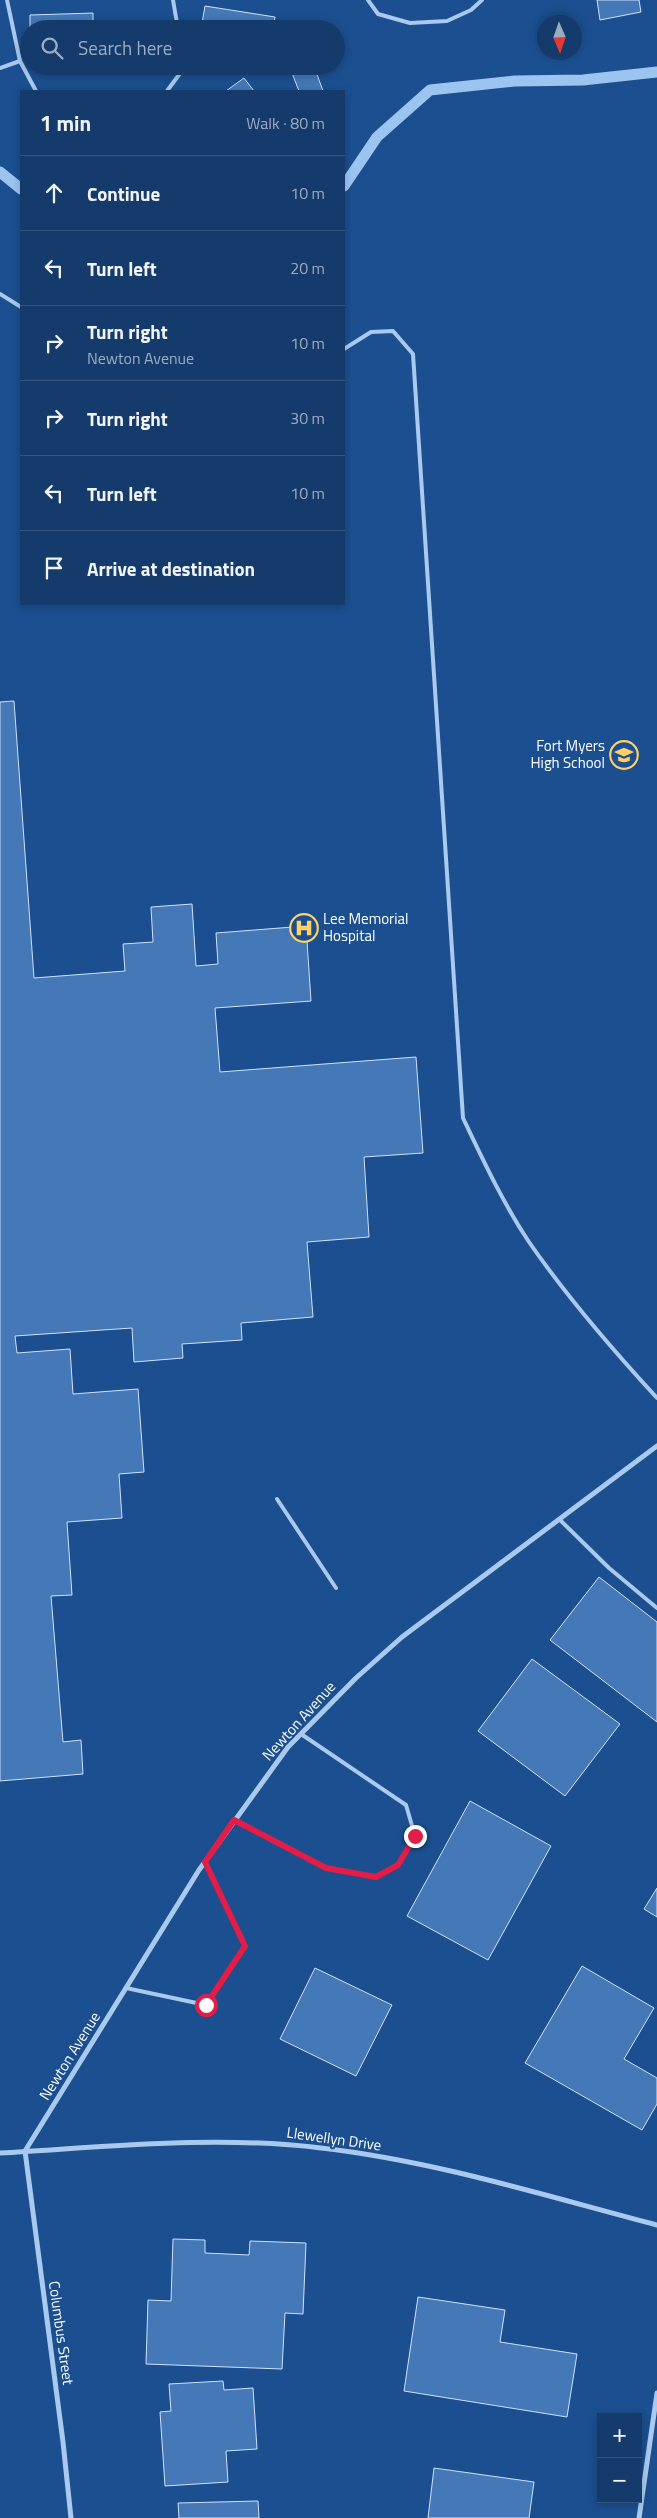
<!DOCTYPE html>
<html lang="en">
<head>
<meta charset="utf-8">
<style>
  :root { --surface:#143b6b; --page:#1d4271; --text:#f1f3f6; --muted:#9dadc1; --line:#33557e }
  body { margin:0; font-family:"Titillium Web",sans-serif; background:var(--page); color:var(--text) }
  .controls { position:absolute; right:15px; bottom:15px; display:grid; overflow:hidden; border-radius:0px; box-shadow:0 2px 8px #0003 }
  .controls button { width:45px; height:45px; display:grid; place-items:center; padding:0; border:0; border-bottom:1px solid var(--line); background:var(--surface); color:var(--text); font:25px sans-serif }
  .compass { position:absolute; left:537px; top:15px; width:45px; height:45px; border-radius:50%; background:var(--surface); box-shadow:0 2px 8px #0003; rotate:178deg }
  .stop { position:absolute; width:15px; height:15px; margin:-11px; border:4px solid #e11d48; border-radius:50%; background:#fff }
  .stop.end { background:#e11d48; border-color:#fff; box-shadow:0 1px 5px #0008 }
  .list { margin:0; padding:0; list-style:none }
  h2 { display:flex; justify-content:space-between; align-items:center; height:65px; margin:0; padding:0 20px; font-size:21px }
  h2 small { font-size:16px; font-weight:400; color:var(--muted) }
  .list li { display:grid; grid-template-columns:32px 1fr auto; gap:15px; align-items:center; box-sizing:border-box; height:75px; padding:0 20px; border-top:1px solid var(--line) }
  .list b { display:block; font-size:19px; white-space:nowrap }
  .list p { margin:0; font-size:16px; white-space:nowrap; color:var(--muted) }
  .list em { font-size:16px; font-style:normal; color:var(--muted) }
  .icon { flex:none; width:28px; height:28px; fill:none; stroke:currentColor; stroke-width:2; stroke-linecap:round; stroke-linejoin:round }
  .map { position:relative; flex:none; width:657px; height:2518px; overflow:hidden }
  .search { position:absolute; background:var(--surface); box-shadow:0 2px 8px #0003; left:20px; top:20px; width:325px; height:55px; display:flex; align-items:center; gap:12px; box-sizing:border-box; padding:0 18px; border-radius:28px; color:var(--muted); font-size:19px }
  .panel { position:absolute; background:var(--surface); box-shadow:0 2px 8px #0003; left:20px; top:90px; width:325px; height:515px; border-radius:0px }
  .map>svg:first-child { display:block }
</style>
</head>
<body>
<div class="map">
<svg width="657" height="2518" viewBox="0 0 657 2518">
  <rect width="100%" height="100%" fill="#1b4f8f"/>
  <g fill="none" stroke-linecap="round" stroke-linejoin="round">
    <g stroke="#9cc4f0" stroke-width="11">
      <path d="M0,172L21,189"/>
      <path d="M344,186L377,137L430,90L515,81L583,80L657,72"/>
    </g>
  </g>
  <g fill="#4478b7" stroke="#cfe3fa">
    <path d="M597,0H639L641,12L600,20Z"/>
    <path d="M205,6L275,17L273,29H201Z"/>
    <path d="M93,13V29H30V15Z"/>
    <path d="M102,66H163V68L102,71Z"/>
    <path d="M311,66H314L323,91H299L292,73Z"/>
    <path d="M244,78L254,91H226Z"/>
    <path d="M14,701L34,978L125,971L123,944L153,942L151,907L192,904L196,966L218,964L216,933L306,926L311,1001L215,1008L220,1072L416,1057L423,1153L364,1157L369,1237L307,1242L313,1317L241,1323L242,1340L182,1344L183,1358L134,1362L132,1328L15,1336L17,1353L70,1349L73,1394L138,1389L144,1472L119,1474L122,1518L67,1522L72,1595L51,1596L63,1742L81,1740L83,1774L0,1781V702Z"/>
    <path d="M599,1577L657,1622V1722L550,1640Z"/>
    <path d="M532,1659L620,1724L565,1796L478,1731Z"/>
    <path d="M470,1801L551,1846L488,1960L407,1916Z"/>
    <path d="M657,1888V1917L644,1909Z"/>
    <path d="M582,1966L654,2008L624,2059L657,2078V2104L642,2130L525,2063Z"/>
    <path d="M315,1968L392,2005L356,2076L280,2039Z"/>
    <path d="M173,2239L205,2240V2253L249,2255L250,2241L306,2243L303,2314L285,2313L282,2369L146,2364L148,2300L171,2301Z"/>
    <path d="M418,2297L505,2310L500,2342L577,2354L567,2417L404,2391Z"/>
    <path d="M223,2381L224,2390L253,2388L257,2449L226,2451L228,2482L165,2486L160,2412L171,2411L169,2384Z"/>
    <path d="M434,2468L534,2482L529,2518H428Z"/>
    <path d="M258,2501L259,2518H179L178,2503Z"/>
  </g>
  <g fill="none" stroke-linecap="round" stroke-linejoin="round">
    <g stroke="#a9c9ee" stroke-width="4">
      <path d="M7,0L20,61L36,91"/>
      <path d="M173,0L178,29"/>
      <path d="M368,0L378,14L410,23L447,21L471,10L482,0"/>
      <path d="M0,68L20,61"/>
      <path d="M167,91L181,72V66"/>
      <path d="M0,294L21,307"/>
      <path d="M344,349L371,332L393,331L413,354L463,1118C483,1160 503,1203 529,1242C567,1297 611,1348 657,1398"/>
      <path d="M277,1499L336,1588"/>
      <path d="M559,1519L609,1568L657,1608"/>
      <path d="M234,1820L326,1868L376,1877L398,1865L415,1836L406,1805L301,1734"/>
      <path d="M126,1988L206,2005L245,1946L205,1862"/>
    </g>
    <g stroke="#a9c9ee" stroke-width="5">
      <path d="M0,2153C106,2147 215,2135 321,2148C435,2161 546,2196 657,2225"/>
      <path d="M71,2518L63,2442L25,2151L199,1870L288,1747L356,1678L402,1637L657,1446"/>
      <path d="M639,2518L657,2393"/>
    </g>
  </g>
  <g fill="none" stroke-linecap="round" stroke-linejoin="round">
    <path stroke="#e11d48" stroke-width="6" d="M206,2005L245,1946L205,1862L234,1820L326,1868L376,1877L398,1865L415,1836"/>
  </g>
  <defs>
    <symbol id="school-ring" viewBox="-11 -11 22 22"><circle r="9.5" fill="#1b4f8f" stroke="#ffd166" stroke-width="1.5"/><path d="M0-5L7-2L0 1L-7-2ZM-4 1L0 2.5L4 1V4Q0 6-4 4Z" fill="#ffd166"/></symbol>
    <symbol id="hospital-ring" viewBox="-11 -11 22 22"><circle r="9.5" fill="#1b4f8f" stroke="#ffd166" stroke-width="1.5"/><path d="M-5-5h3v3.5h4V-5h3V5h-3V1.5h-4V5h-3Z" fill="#ffd166"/></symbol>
  </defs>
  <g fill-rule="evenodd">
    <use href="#school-ring" x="608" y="739" width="32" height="32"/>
    <use href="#hospital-ring" x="288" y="912" width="32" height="32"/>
  </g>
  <g text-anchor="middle" stroke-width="4" stroke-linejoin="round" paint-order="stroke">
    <g font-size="15" fill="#fff" stroke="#1b4f8f" text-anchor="end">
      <text x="605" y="751">Fort Myers<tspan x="605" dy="17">High School</tspan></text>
      <text x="323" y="924" text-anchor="start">Lee Memorial<tspan x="323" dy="17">Hospital</tspan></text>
    </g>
    <g font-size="15" fill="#fff" stroke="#1b4f8f">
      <text transform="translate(299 1721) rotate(-48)" y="5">Newton Avenue</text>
      <text transform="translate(70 2056) rotate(-58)" y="5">Newton Avenue</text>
      <text transform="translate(334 2139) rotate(8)" y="5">Llewellyn Drive</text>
      <text transform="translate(61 2333) rotate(82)" y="5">Columbus Street</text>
    </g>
  </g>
</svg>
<div class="controls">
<button>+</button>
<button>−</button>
</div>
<svg class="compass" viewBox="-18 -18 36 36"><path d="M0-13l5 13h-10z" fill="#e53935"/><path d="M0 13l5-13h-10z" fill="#9dadc1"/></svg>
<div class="stop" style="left:206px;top:2005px"></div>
<div class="stop end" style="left:415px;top:1836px"></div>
<div class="search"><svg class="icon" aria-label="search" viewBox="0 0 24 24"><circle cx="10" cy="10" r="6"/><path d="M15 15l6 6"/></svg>Search here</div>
<section class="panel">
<h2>1 min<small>Walk · 80 m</small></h2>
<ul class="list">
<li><svg class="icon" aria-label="ahead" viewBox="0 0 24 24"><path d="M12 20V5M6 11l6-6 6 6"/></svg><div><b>Continue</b></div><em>10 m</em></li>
<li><svg class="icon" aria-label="left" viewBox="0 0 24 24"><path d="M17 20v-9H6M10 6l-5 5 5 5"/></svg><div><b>Turn left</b></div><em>20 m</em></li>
<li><svg class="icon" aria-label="right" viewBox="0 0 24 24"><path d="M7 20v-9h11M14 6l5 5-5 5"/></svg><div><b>Turn right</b><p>Newton Avenue</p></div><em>10 m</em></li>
<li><svg class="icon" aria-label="right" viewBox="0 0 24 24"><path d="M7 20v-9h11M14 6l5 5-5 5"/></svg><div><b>Turn right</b></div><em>30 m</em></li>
<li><svg class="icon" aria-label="left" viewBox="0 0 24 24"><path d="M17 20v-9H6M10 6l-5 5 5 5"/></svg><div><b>Turn left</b></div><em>10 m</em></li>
<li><svg class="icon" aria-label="arrive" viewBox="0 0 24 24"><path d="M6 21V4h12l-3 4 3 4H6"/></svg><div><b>Arrive at destination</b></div></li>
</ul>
</section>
</div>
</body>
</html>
